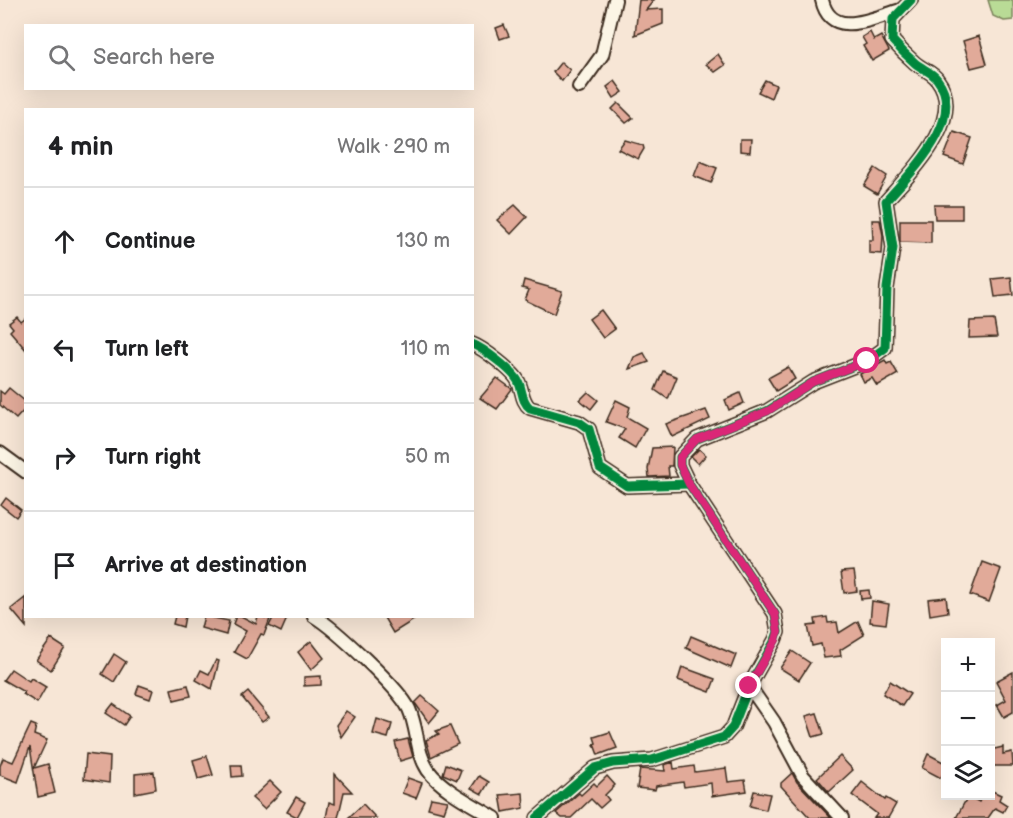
<!DOCTYPE html>
<html lang="en">
<head>
<meta charset="utf-8">
<style>
  :root { --surface:#fff; --page:#f6f6f6; --text:#202124; --muted:#757577; --line:#e0e0e0 }
  body { margin:0; font-family:"Balsamiq Sans",sans-serif; background:var(--page); color:var(--text) }
  .controls { position:absolute; right:18px; bottom:18px; display:grid; overflow:hidden; border-radius:0px; box-shadow:0 6px 24px #0002 }
  .controls button { width:54px; height:54px; display:grid; place-items:center; padding:0; border:0; border-bottom:2px solid var(--line); background:var(--surface); color:var(--text); font:30px sans-serif }
  .stop { position:absolute; width:18px; height:18px; margin:-14px; border:4px solid #db2777; border-radius:50%; background:#fff }
  .stop.end { background:#db2777; border-color:#fff; box-shadow:0 2px 6px #0008 }
  .list { margin:0; padding:0; list-style:none }
  h2 { display:flex; justify-content:space-between; align-items:center; height:78px; margin:0; padding:0 24px; font-size:26px }
  h2 small { font-size:20px; font-weight:400; color:var(--muted) }
  .list li { display:grid; grid-template-columns:39px 1fr auto; gap:18px; align-items:center; box-sizing:border-box; height:108px; padding:0 24px; border-top:2px solid var(--line) }
  .list b { display:block; font-size:22px; white-space:nowrap }
  .list em { font-size:20px; font-style:normal; color:var(--muted) }
  .icon { flex:none; width:33px; height:33px; fill:none; stroke:currentColor; stroke-width:2; stroke-linecap:round; stroke-linejoin:round }
  .map { position:relative; flex:none; width:1013px; height:818px; overflow:hidden }
  .search { position:absolute; background:var(--surface); box-shadow:0 6px 24px #0002; left:24px; top:24px; width:450px; height:66px; display:flex; align-items:center; gap:15px; box-sizing:border-box; padding:0 21px; border-radius:0px; color:var(--muted); font-size:22px }
  .panel { position:absolute; background:var(--surface); box-shadow:0 6px 24px #0002; left:24px; top:108px; width:450px; height:510px; border-radius:0px }
  .map>svg:first-child { display:block }
</style>
</head>
<body>
<div class="map">
<svg width="1013" height="818" viewBox="0 0 1013 818">
  <rect width="100%" height="100%" fill="#f7e6d6"/>
  <filter id="ink" filterUnits="userSpaceOnUse"><feTurbulence type="fractalNoise" baseFrequency=".0167" numOctaves="2"/><feDisplacementMap in="SourceGraphic" scale="12" xChannelSelector="R" yChannelSelector="G"/><feConvolveMatrix kernelMatrix="1 2 1 2 8 2 1 2 1" color-interpolation-filters="sRGB"/></filter>
  <g filter="url(#ink)">
    <path fill="#b9db96" stroke="#7a825a" stroke-width="1.5" d="M988,0H1013V20L1004,21L993,16Z"/>
    <g fill="#e1aa99" stroke="#3b2a1e" stroke-width="1.5">
      <path d="M639,0H654L646,10L663,9V24L635,35Z"/>
      <path d="M504,25L509,36L500,39L496,28Z"/>
      <path d="M870,32L874,40L881,36L889,51L872,61L863,46L866,44L862,37Z"/>
      <path d="M979,36L987,64L971,68L963,41Z"/>
      <path d="M718,54L725,65L715,72L706,64Z"/>
      <path d="M561,62L570,70L562,81L553,72Z"/>
      <path d="M765,80L776,85L771,98L758,92Z"/>
      <path d="M615,81L623,92L614,98L607,87Z"/>
      <path d="M618,103L633,118L626,123L612,109Z"/>
      <path d="M954,132L972,138L963,164L944,157Z"/>
      <path d="M740,139H751L750,152L740,151Z"/>
      <path d="M625,140L643,145L644,149L638,159L618,149Z"/>
      <path d="M700,161L717,168L711,183L694,176Z"/>
      <path d="M875,168L887,176L877,194L864,186Z"/>
      <path d="M515,205L527,217L511,234L497,220Z"/>
      <path d="M934,205H962V219H935Z"/>
      <path d="M872,220H880L883,235L882,254L869,253V240H873Z"/>
      <path d="M900,220H931V243L900,242Z"/>
      <path d="M1011,277L1013,295L995,297L992,279Z"/>
      <path d="M524,280L562,291L554,314L525,300L529,290L522,288Z"/>
      <path d="M601,310L615,329L603,338L589,319Z"/>
      <path d="M17,317L21,322L26,318V350L10,331L13,328L9,323Z"/>
      <path d="M994,320L997,337L969,338L970,321Z"/>
      <path d="M644,353L649,362L629,369L634,357Z"/>
      <path d="M885,360L887,364L891,362L898,374L877,386L872,378L864,382L860,374Z"/>
      <path d="M788,367L795,379L776,391L768,378Z"/>
      <path d="M663,371L677,377L668,399L655,390Z"/>
      <path d="M497,378L512,389L497,409L480,398Z"/>
      <path d="M9,388L26,402V408L16,419L0,405V391L4,394Z"/>
      <path d="M588,392L598,400L591,409L580,400Z"/>
      <path d="M740,393L744,403L729,410L725,400Z"/>
      <path d="M616,400L630,407L627,417L646,428L635,448L619,438L625,429L606,422Z"/>
      <path d="M706,410L710,419L672,437L666,424Z"/>
      <path d="M673,447L672,466H668L669,476L649,477L648,469L652,448Z"/>
      <path d="M699,449L706,455L698,464L691,457Z"/>
      <path d="M6,498L21,510L16,517L1,505Z"/>
      <path d="M982,562L1001,569L989,602L970,595Z"/>
      <path d="M854,571L857,591L844,593L841,572Z"/>
      <path d="M869,590L870,598L861,599L860,591Z"/>
      <path d="M26,597V627L11,609Z"/>
      <path d="M946,597L948,612L930,615L928,599Z"/>
      <path d="M872,601L889,604L886,624L870,622Z"/>
      <path d="M175,616H185L183,627L173,624Z"/>
      <path d="M204,616L229,621L226,635L201,628Z"/>
      <path d="M236,616H241L256,624L258,616L270,619L264,635L261,634L247,659L234,652L246,631L233,624Z"/>
      <path d="M274,616H288L281,632L269,626Z"/>
      <path d="M383,616H420L393,633Z"/>
      <path d="M827,617L828,623L837,622L839,633L858,621L864,635L840,650L841,656L824,658L821,644L812,646L808,626L816,625L815,619Z"/>
      <path d="M691,636L736,655L731,668L686,648Z"/>
      <path d="M51,639L65,648L51,670L36,660Z"/>
      <path d="M311,641L324,658L311,670L298,652Z"/>
      <path d="M792,651L810,663L799,680L780,668Z"/>
      <path d="M114,654L126,662L114,682L102,674Z"/>
      <path d="M216,660L219,661L212,689L196,680L201,670L209,674Z"/>
      <path d="M682,667L715,679L710,692L678,680Z"/>
      <path d="M11,669L29,681L31,678L46,687L37,703L23,694L24,692L3,680Z"/>
      <path d="M1013,672V712L1004,717L997,705L1006,700L996,681Z"/>
      <path d="M321,676V685L304,686V677Z"/>
      <path d="M890,681L910,694L902,706L883,694Z"/>
      <path d="M139,685L153,690L150,699L136,694Z"/>
      <path d="M188,685L191,696L174,700L171,689Z"/>
      <path d="M248,692L269,717L262,722L242,697Z"/>
      <path d="M422,696L439,711L429,723L415,703Z"/>
      <path d="M113,704L130,716L124,725L106,713Z"/>
      <path d="M346,711L355,717L341,737L336,725Z"/>
      <path d="M817,713L824,734L813,737L806,716Z"/>
      <path d="M377,719L392,724L388,738L373,734Z"/>
      <path d="M31,724L36,726L34,735L47,740L34,768L48,764L55,793L38,797L30,747L18,782L0,775V766L3,758L13,762Z"/>
      <path d="M450,726L458,744L431,757L426,740L439,734L436,731Z"/>
      <path d="M610,732L617,748L598,755L594,744L596,743L594,737Z"/>
      <path d="M408,739L413,757L400,761L395,742Z"/>
      <path d="M1003,747V754L1012,752L1013,766H990V750Z"/>
      <path d="M86,754L110,757L109,783L84,779Z"/>
      <path d="M928,754L945,763V769L941,778L922,768Z"/>
      <path d="M207,756L213,775L198,779L193,760Z"/>
      <path d="M840,756L853,770L829,792L817,778Z"/>
      <path d="M673,762L674,769L694,766L695,772L726,768L728,782L745,780L747,791L712,796L711,783L684,787L683,782L656,786L655,790L637,788L640,769L665,771L664,765Z"/>
      <path d="M446,764L461,770L457,780L443,774Z"/>
      <path d="M231,765H241L242,776L232,777Z"/>
      <path d="M154,772L156,789L135,793V774Z"/>
      <path d="M792,773L797,782L831,818H810L781,786V783Z"/>
      <path d="M335,774L352,792H344L338,818H326L329,802L335,804Z"/>
      <path d="M479,776L489,782L482,794L471,788Z"/>
      <path d="M607,776L615,785L605,795L609,800L600,808L591,799L571,818H562L556,813L579,793L581,795L594,783L597,786Z"/>
      <path d="M408,778L422,783L416,798L402,793Z"/>
      <path d="M270,781L281,792L264,809L252,798Z"/>
      <path d="M862,782L885,800L886,798L896,804L888,818H874L877,814L852,795Z"/>
      <path d="M990,790L1001,795L999,800L1007,805L1003,812L995,808L988,818H956L968,796L979,802L982,795H990Z"/>
      <path d="M754,791L770,794L766,810L750,806Z"/>
      <path d="M523,793L524,808L503,812L500,795Z"/>
      <path d="M296,797L305,802L297,817L287,812Z"/>
      <path d="M431,798L448,801L444,812L428,808Z"/>
      <path d="M363,804L376,818H348Z"/>
    </g>
    <g fill="none" stroke-linecap="round" stroke-linejoin="round">
      <defs>
        <g id="minor">
          <path d="M822,0C831,41 875,17 901,10"/>
          <path d="M579,87L602,55L615,0"/>
          <path d="M472,344C483,348 513,371 518,381C523,390 521,401 530,408L579,422L589,429L600,468L627,486L689,484"/>
          <path d="M0,453L26,472"/>
          <path d="M314,616C334,628 399,688 409,709C418,729 416,752 428,770C441,789 475,806 495,818"/>
          <path d="M749,686L774,722L803,776L842,818"/>
          <path d="M537,818L595,768L613,763L652,760L724,737L733,727L749,686L775,640L778,632L775,614L689,484L680,465V457L697,439L767,411L813,382L867,361L885,348L887,288L893,248L886,201C910,173 968,119 937,79C932,72 922,69 915,63C907,56 899,48 892,40L893,19L911,0"/>
        </g>
      </defs>
      <use href="#minor" stroke="#3b2a1e" stroke-width="16"/>
      <use href="#minor" stroke="#fcf5e5" stroke-width="12"/>
      <defs>
        <g id="cycleway">
          <path d="M472,344C483,348 513,371 518,381C523,390 521,401 530,408L579,422L589,429L600,468L627,486L689,484"/>
          <path d="M537,818L595,768L613,763L652,760L724,737L733,727L749,686L775,640L778,632L775,614L689,484L680,465V457L697,439L767,411L813,382L867,361L885,348L887,288L893,248L886,201C910,173 968,119 937,79C932,72 922,69 915,63C907,56 899,48 892,40L893,19L911,0"/>
        </g>
      </defs>
      <use href="#cycleway" stroke="#fcf5e5" stroke-width="13"/>
      <use href="#cycleway" stroke="#00873e" stroke-width="9"/>
    </g>
  </g>
  <g fill="none" stroke-linecap="round" stroke-linejoin="round" filter="url(#ink)">
    <path stroke="#db2777" stroke-width="8" d="M749,686L776,640L778,632L775,614L689,484L680,465V457L697,439L768,411L813,382L867,361"/>
  </g>
</svg>
<div class="controls">
<button>+</button>
<button>−</button>
<button><svg class="icon" aria-label="layers" viewBox="0 0 24 24"><path d="M12 4l9 5-9 5-9-5zM3 14l9 5 9-5"/></svg></button>
</div>
<div class="stop" style="left:867px;top:361px"></div>
<div class="stop end" style="left:749px;top:686px"></div>
<div class="search"><svg class="icon" aria-label="search" viewBox="0 0 24 24"><circle cx="10" cy="10" r="6"/><path d="M15 15l6 6"/></svg>Search here</div>
<section class="panel">
<h2>4 min<small>Walk · 290 m</small></h2>
<ul class="list">
<li><svg class="icon" aria-label="ahead" viewBox="0 0 24 24"><path d="M12 20V5M6 11l6-6 6 6"/></svg><div><b>Continue</b></div><em>130 m</em></li>
<li><svg class="icon" aria-label="left" viewBox="0 0 24 24"><path d="M17 20v-9H6M10 6l-5 5 5 5"/></svg><div><b>Turn left</b></div><em>110 m</em></li>
<li><svg class="icon" aria-label="right" viewBox="0 0 24 24"><path d="M7 20v-9h11M14 6l5 5-5 5"/></svg><div><b>Turn right</b></div><em>50 m</em></li>
<li><svg class="icon" aria-label="arrive" viewBox="0 0 24 24"><path d="M6 21V4h12l-3 4 3 4H6"/></svg><div><b>Arrive at destination</b></div></li>
</ul>
</section>
</div>
</body>
</html>
